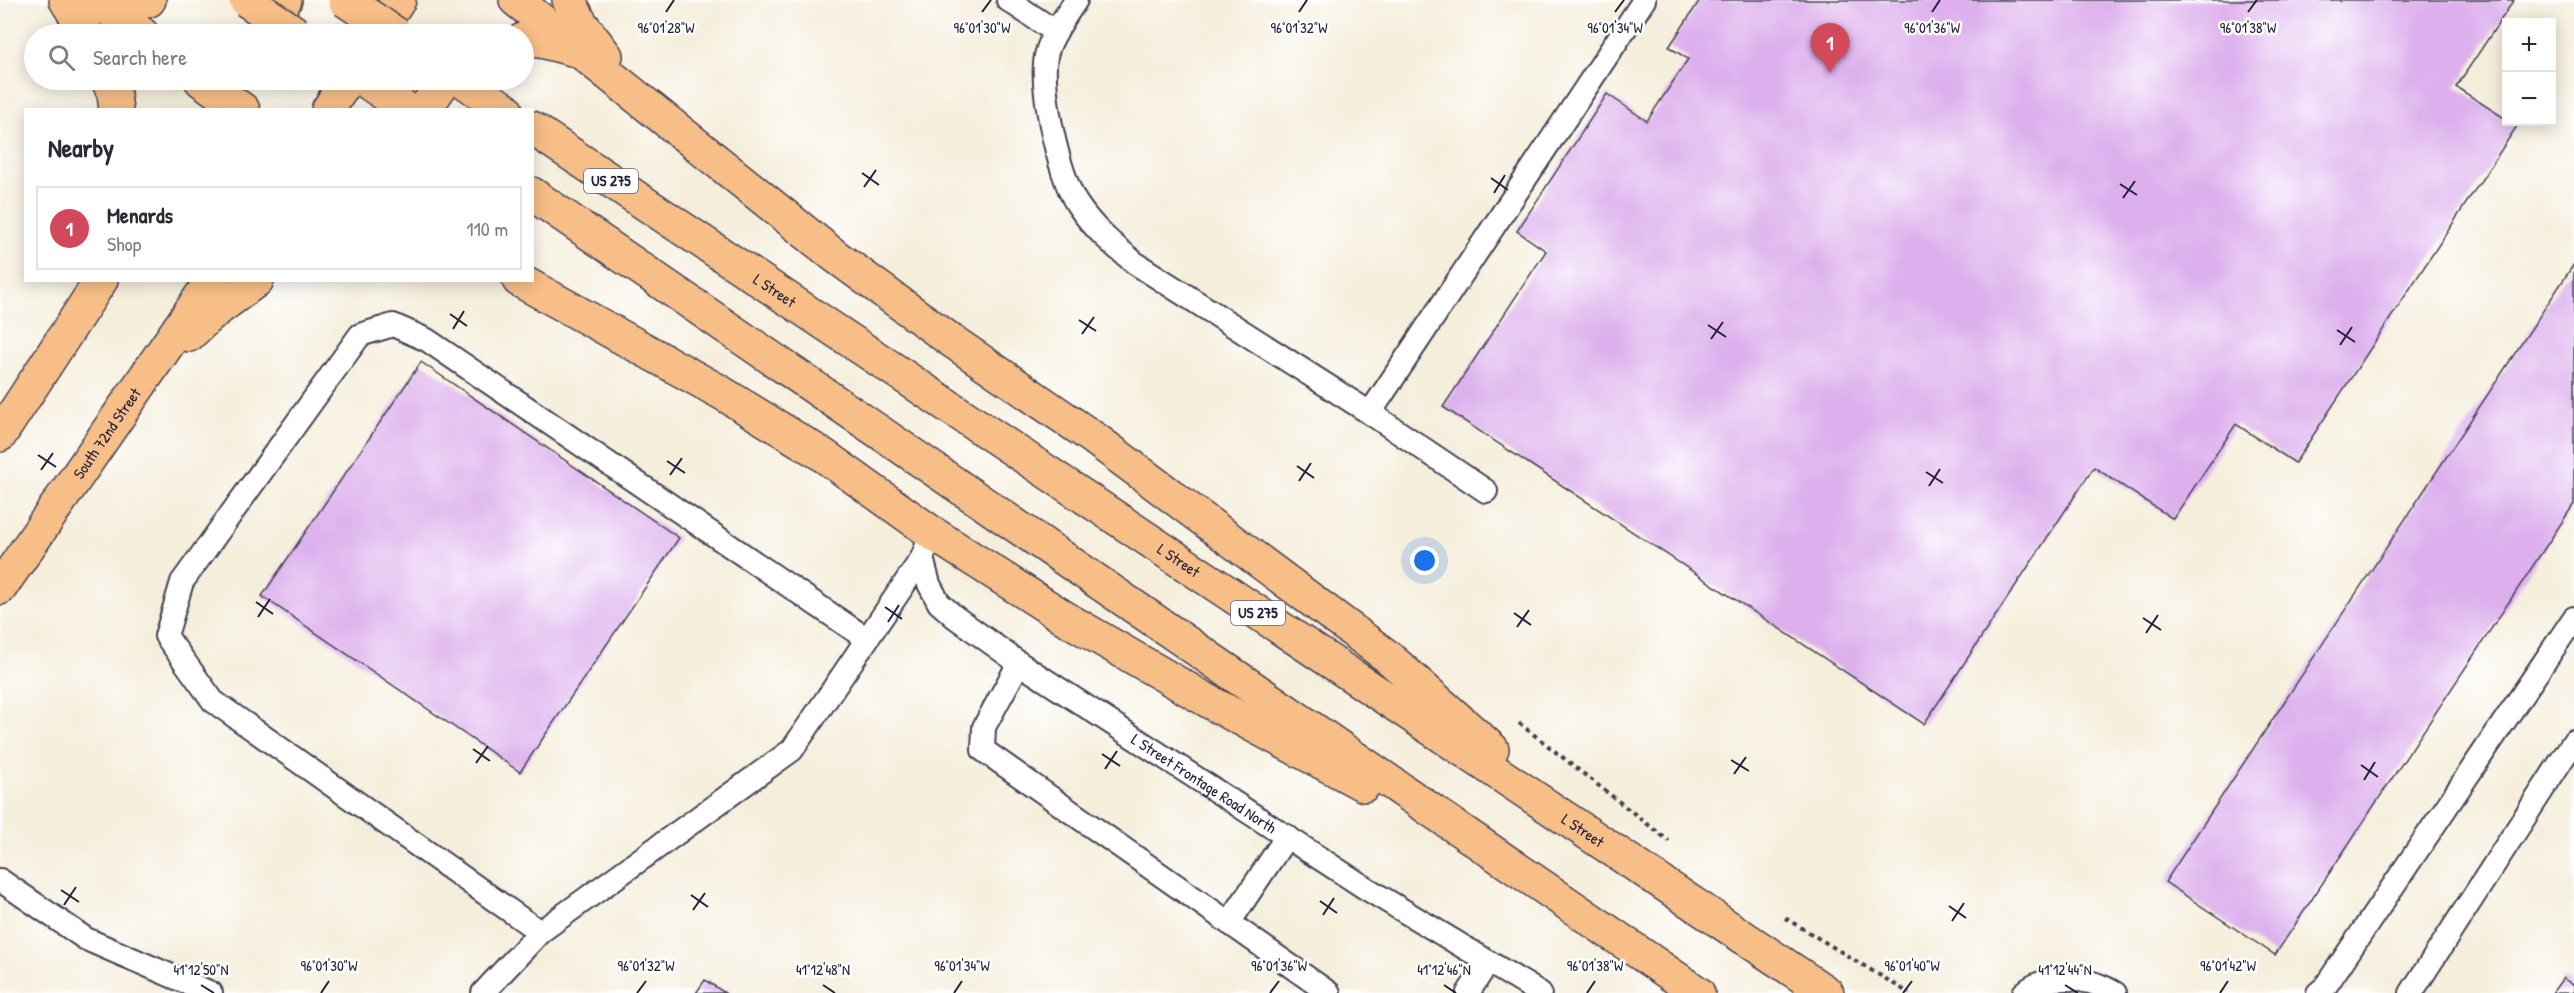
<!DOCTYPE html>
<html lang="en">
<head>
<meta charset="utf-8">
<style>
  :root { --surface:#fff; --page:#f7f7f7; --text:#2b2b33; --muted:#7c7c81; --line:#e1e1e2; --accent:#d1495b }
  body { margin:0; font-family:"Patrick Hand",sans-serif; background:var(--page); color:var(--text) }
  .controls { position:absolute; right:18px; top:18px; display:grid; overflow:hidden; border-radius:0px; box-shadow:0 3px 15px #0003 }
  .controls button { width:54px; height:54px; display:grid; place-items:center; padding:0; border:0; border-bottom:2px solid var(--line); background:var(--surface); color:var(--text); font:30px sans-serif }
  .you { position:absolute; left:1425px; top:561px; width:21px; height:21px; margin:-15px; border:4px solid #fff; border-radius:50%; background:#1a73e8; box-shadow:0 0 0 9px #1a73e833 }
  .badge { display:grid; place-items:center; width:39px; height:39px; border-radius:50%; background:var(--accent); color:#fff; font-size:20px; font-weight:700 }
  .pin { position:absolute; translate:-50% -50px; filter:drop-shadow(0 2px 3px #0008) }
  .pin::after { content:''; position:absolute; top:32px; width:21px; height:18px; background:inherit; clip-path:polygon(0 0,100% 0,50% 100%) }
  .list { margin:0; padding:0; list-style:none }
  h2 { display:flex; justify-content:space-between; align-items:center; height:78px; margin:0; padding:0 24px; font-size:26px }
  h2 small { font-size:20px; font-weight:400; color:var(--muted) }
  .list li { display:grid; grid-template-columns:39px 1fr auto; gap:18px; align-items:center; box-sizing:border-box; height:84px; margin:0 12px 12px; padding:0 12px; border:2px solid var(--line); border-radius:0px }
  .list b { display:block; font-size:22px; white-space:nowrap }
  .list p { margin:0; font-size:20px; white-space:nowrap; color:var(--muted) }
  .list em { font-size:20px; font-style:normal; color:var(--muted) }
  .icon { flex:none; width:33px; height:33px; fill:none; stroke:currentColor; stroke-width:2; stroke-linecap:round; stroke-linejoin:round }
  .map { position:relative; flex:none; width:2574px; height:993px; overflow:hidden }
  .search { position:absolute; background:var(--surface); box-shadow:0 3px 15px #0003; left:24px; top:24px; width:510px; height:66px; display:flex; align-items:center; gap:15px; box-sizing:border-box; padding:0 21px; border-radius:33px; color:var(--muted); font-size:22px }
  .panel { position:absolute; background:var(--surface); box-shadow:0 3px 15px #0003; left:24px; top:108px; width:510px; height:174px; border-radius:0px }
  .map>svg:first-child { display:block }
</style>
</head>
<body>
<div class="map">
<svg width="2574" height="993" viewBox="0 0 2574 993">
  <rect width="100%" height="100%" fill="#fff"/>
  <filter id="ink" filterUnits="userSpaceOnUse"><feTurbulence type="fractalNoise" baseFrequency=".0167" numOctaves="2"/><feDisplacementMap in="SourceGraphic" scale="12" xChannelSelector="R" yChannelSelector="G"/><feConvolveMatrix kernelMatrix="1 2 1 2 8 2 1 2 1" color-interpolation-filters="sRGB"/></filter>
  <filter id="wash" filterUnits="userSpaceOnUse"><feTurbulence type="fractalNoise" baseFrequency=".008" numOctaves="4" result="noise"/><feDisplacementMap in="SourceGraphic" scale="24" xChannelSelector="R" yChannelSelector="G"/><feGaussianBlur stdDeviation="1.35" result="paint"/><feColorMatrix in="noise" values="0 0 0 0 0 0 0 0 0 0 0 0 0 0 0 0 0 1.4 0 .05"/><feComposite in="paint" operator="in"/></filter>
  <g filter="url(#wash)">
    <rect width="100%" height="100%" fill="#f5eedb"/>
    <g id="blocks">
      <g fill="#ddb0ed">
        <path d="M1700,0H2514L2456,87L2517,126L2295,463L2236,424L2173,519L2094,467L1924,724L1443,407L1546,251L1517,231L1607,94L1647,121L1688,59L1669,47Z"/>
        <path d="M2574,264V504L2275,955L2165,882Z"/>
        <path d="M421,362L679,538L520,772L262,596Z"/>
        <path d="M2563,978L2574,986V993H2552Z"/>
        <path d="M705,980L725,993H696Z"/>
      </g>
    </g>
  </g>
  <g filter="url(#ink)">
    <use href="#blocks" fill-opacity="0" stroke="#424153" stroke-width="1.5"/>
    <g fill="none" stroke-linecap="round" stroke-linejoin="round">
      <defs>
        <g id="lane">
          <path d="M1008,0L1056,32"/>
          <path d="M1076,0C1066,16 1052,34 1047,52C1038,83 1059,177 1077,204C1093,228 1113,245 1135,263L1370,413L1486,491"/>
          <path d="M1370,413L1644,0"/>
          <path id="s1" d="M932,533L922,558L929,584L939,603L955,617L1019,663L1364,887L1540,993"/>
          <path d="M1019,663L984,727L983,750L1329,993"/>
          <path d="M0,880L86,939L211,993"/>
          <path d="M1229,923L1287,836"/>
          <path d="M540,932L213,701L166,636L182,582L360,335L393,325L427,340L867,639"/>
          <path d="M483,993L540,932L792,750L922,558"/>
          <path d="M1468,993L1488,962"/>
          <path d="M2024,993C2048,972 2089,977 2115,993"/>
          <path d="M2318,993L2325,987L2574,618"/>
          <path d="M2411,993L2574,741"/>
        </g>
        <g id="primary">
          <path d="M66,0L87,34"/>
          <path d="M96,0L142,34"/>
          <path d="M516,0L835,256L949,339L1095,439L1388,657L1492,749"/>
          <path d="M569,0L580,22L606,56"/>
          <path d="M98,1L131,5L149,0"/>
          <path d="M262,34L285,0"/>
          <path d="M376,34L399,0"/>
          <path d="M524,39L545,42L572,49"/>
          <path d="M108,80L114,94L116,110"/>
          <path d="M201,80L243,110"/>
          <path d="M364,80L408,110"/>
          <path d="M462,80L506,110"/>
          <path d="M328,110L347,80"/>
          <path d="M424,110L445,80"/>
          <path id="s2" d="M532,128L1827,993"/>
          <path d="M532,194L1698,993"/>
          <path d="M519,280L722,393L823,455L932,533L1065,618L1217,706L1364,785"/>
          <path d="M189,335L210,315L257,280"/>
          <path d="M0,435L101,280"/>
          <path id="s3" d="M0,588L212,280"/>
        </g>
      </defs>
      <use href="#lane" stroke="#424153" stroke-width="26"/>
      <use href="#primary" stroke="#424153" stroke-width="36"/>
      <g stroke="#424153" stroke-width="4" stroke-dasharray="4.5 4.5" stroke-linecap="butt">
        <path d="M1519,723L1669,841"/>
        <path d="M1785,918L1909,993"/>
      </g>
      <use href="#lane" stroke="#fff" stroke-width="22"/>
      <use href="#primary" stroke="#f7be87" stroke-width="33"/>
      <defs>
        <g id="primary-bridge">
          <path d="M246,0L297,34"/>
          <path d="M345,0L396,34"/>
        </g>
      </defs>
      <use href="#primary-bridge" stroke="#424153" stroke-width="36" stroke-linecap="butt"/>
      <use href="#primary-bridge" stroke="#f7be87" stroke-width="33"/>
    </g>
  </g>
  <path fill="none" stroke="#22223b" stroke-width="2" d="M666,12L674,0M982,12L991,0M1299,12L1307,0M1615,12L1624,0M1932,12L1940,0M2248,12L2257,0M862,173L879,185M1491,178L1508,190M2120,184L2137,195M864,187L876,170M1494,193L1505,175M2123,198L2135,181M450,314L467,326M1079,320L1096,331M1708,325L1726,337M453,329L464,311M2337,330L2355,342M1082,334L1094,317M1711,339L1723,322M2340,345L2352,327M38,455L56,467M667,461L685,473M1297,466L1314,478M41,470L53,453M1926,472L1943,483M670,475L682,458M1299,481L1311,463M1929,486L1940,469M256,602L273,614M885,607L902,619M1514,613L1531,625M258,617L270,599M2143,618L2161,630M888,622L899,605M1517,627L1529,610M2146,633L2158,615M473,749L490,761M1102,754L1120,766M1731,760L1749,771M476,763L488,746M2361,765L2378,777M1105,769L1117,751M1734,774L1746,757M2364,780L2375,762M61,890L79,902M691,895L708,907M1320,901L1337,913M64,905L76,887M1949,906L1966,918M693,910L705,893M1323,915L1334,898M1952,921L1964,903M201,985L214,993M823,985L835,993M1444,985L1456,993M2065,985L2078,993M321,993L329,981M637,993L646,981M954,993L962,981M1270,993L1279,981M1587,993L1595,981M1903,993L1912,981M2220,993L2228,981"/>
  <g text-anchor="middle" stroke-width="5" stroke-linejoin="round" paint-order="stroke">
    <g fill="#fff" stroke="#646476" stroke-width="1.5">
      <rect x="584" y="169" width="54" height="24" rx="4.5"/>
      <rect x="1231" y="601" width="54" height="24" rx="4.5"/>
    </g>
    <g font-size="15" font-weight="bold" fill="#22223b">
      <text x="611" y="186">US 275</text>
      <text x="1258" y="618">US 275</text>
    </g>
    <g font-size="16" fill="#22223b" stroke="#fff">
      <text dy="6" stroke="none"><textPath href="#s2" startOffset="292">L Street</textPath></text>
      <text dy="6" stroke="none"><textPath href="#s3" startOffset="188">South 72nd Street</textPath></text>
      <text dy="6" stroke="none"><textPath href="#s2" startOffset="778">L Street</textPath></text>
      <text dy="6" stroke="none"><textPath href="#s1" startOffset="396">L Street Frontage Road North</textPath></text>
      <text dy="6" stroke="none"><textPath href="#s2" startOffset="1264">L Street</textPath></text>
    </g>
  </g>
  <g font-size="15" text-anchor="middle" fill="#22223b" stroke="#fff" stroke-width="5" stroke-linejoin="round" paint-order="stroke">
    <text x="666" y="33">96°01'28"W</text>
    <text x="982" y="33">96°01'30"W</text>
    <text x="1299" y="33">96°01'32"W</text>
    <text x="1615" y="33">96°01'34"W</text>
    <text x="1932" y="33">96°01'36"W</text>
    <text x="2248" y="33">96°01'38"W</text>
    <text x="329" y="971">96°01'30"W</text>
    <text x="646" y="971">96°01'32"W</text>
    <text x="962" y="971">96°01'34"W</text>
    <text x="1279" y="971">96°01'36"W</text>
    <text x="1595" y="971">96°01'38"W</text>
    <text x="1912" y="971">96°01'40"W</text>
    <text x="2228" y="971">96°01'42"W</text>
    <text x="201" y="975">41°12'50"N</text>
    <text x="823" y="975">41°12'48"N</text>
    <text x="1444" y="975">41°12'46"N</text>
    <text x="2065" y="975">41°12'44"N</text>
  </g>
</svg>
<div class="controls">
<button>+</button>
<button>−</button>
</div>
<div class="you"></div>
<div class="pin badge" style="left:1830px;top:73px">1</div>
<div class="search"><svg class="icon" aria-label="search" viewBox="0 0 24 24"><circle cx="10" cy="10" r="6"/><path d="M15 15l6 6"/></svg>Search here</div>
<section class="panel">
<h2>Nearby<small></small></h2>
<ul class="list">
<li><span class="badge">1</span><div><b>Menards</b><p>Shop</p></div><em>110 m</em></li>
</ul>
</section>
</div>
</body>
</html>
